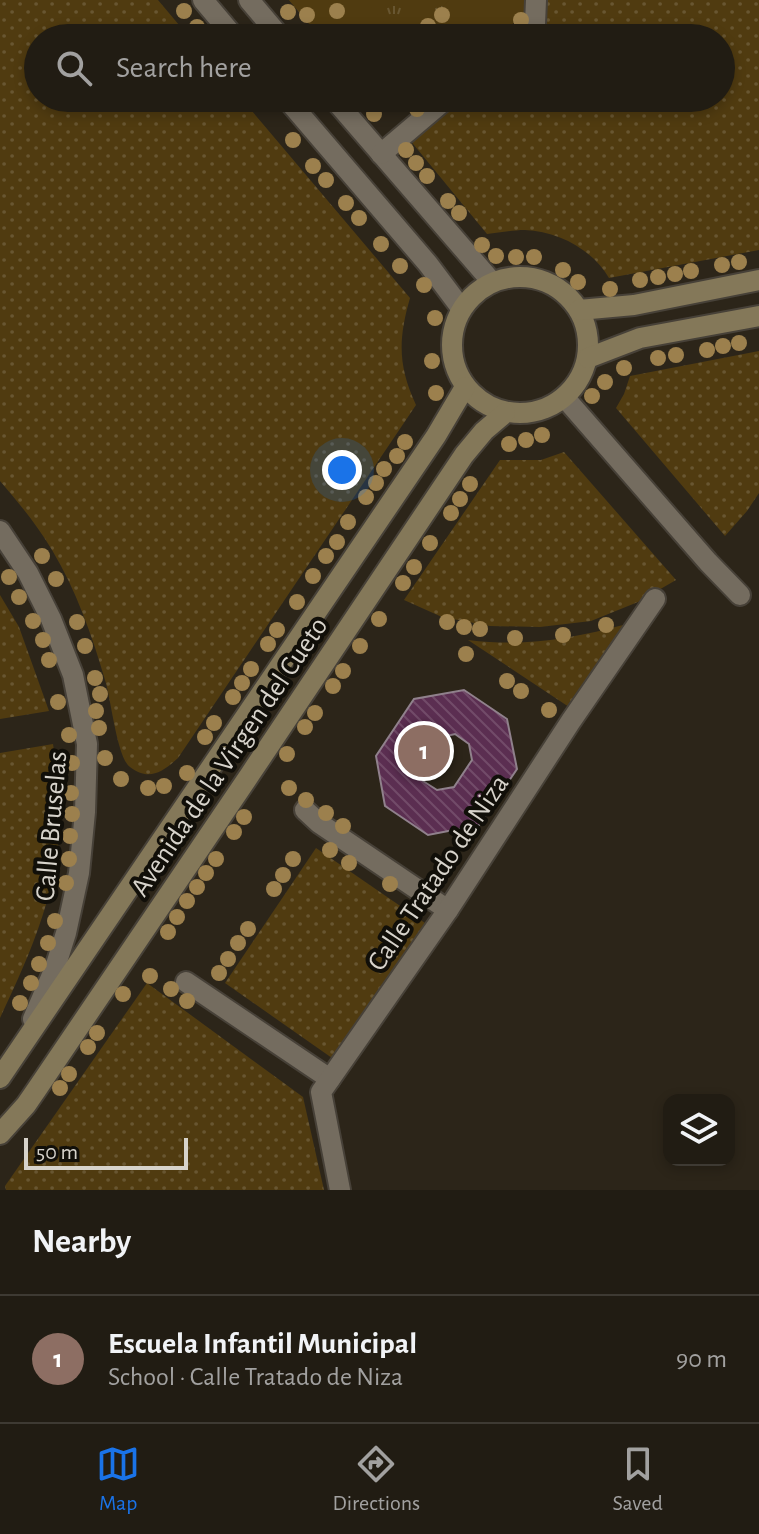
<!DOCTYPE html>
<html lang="en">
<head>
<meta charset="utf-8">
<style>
  :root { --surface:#211c13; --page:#29251c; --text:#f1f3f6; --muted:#a2a1a0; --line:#3e3a33; --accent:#1a73e8 }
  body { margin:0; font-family:"Alegreya Sans",sans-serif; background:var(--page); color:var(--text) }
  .controls { position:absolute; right:24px; bottom:24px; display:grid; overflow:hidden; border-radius:16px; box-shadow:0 4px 12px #0003 }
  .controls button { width:72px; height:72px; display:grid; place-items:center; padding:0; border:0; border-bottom:2px solid var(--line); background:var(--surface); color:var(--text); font:40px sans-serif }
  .scale { position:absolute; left:24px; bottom:20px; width:164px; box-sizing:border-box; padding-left:8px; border:4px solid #d7d3cb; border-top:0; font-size:22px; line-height:28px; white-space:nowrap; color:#d7d3cb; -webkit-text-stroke:6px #110f09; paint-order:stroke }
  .you { position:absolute; left:342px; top:470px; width:28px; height:28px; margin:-20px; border:6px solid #fff; border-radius:50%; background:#1a73e8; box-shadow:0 0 0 12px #1a73e833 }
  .badge { display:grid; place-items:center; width:52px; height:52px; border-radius:50%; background:var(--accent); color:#fff; font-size:26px; font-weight:700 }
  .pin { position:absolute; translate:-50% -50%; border:4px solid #fff; box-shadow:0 2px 8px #0006 }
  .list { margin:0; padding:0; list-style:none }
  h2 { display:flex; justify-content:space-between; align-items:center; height:104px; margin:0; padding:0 32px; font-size:34px }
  h2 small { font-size:26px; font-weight:400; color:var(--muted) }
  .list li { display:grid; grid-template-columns:52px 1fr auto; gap:24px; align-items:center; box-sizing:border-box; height:128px; padding:0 32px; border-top:2px solid var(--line) }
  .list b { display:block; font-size:30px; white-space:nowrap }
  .list p { margin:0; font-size:26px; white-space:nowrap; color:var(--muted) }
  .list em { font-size:26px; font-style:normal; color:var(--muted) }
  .icon { flex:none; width:44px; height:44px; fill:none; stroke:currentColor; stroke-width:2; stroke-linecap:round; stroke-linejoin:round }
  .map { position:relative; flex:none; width:759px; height:1190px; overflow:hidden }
  .search { position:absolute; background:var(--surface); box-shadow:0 4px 12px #0003; left:24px; right:24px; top:24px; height:88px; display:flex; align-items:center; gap:20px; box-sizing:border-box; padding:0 28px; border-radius:44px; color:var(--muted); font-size:30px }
  .sheet { height:232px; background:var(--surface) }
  nav { display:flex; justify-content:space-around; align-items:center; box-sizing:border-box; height:112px; border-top:2px solid var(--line); background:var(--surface); font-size:22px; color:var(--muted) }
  nav a { display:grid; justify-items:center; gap:4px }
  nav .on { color:var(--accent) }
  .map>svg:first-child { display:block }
</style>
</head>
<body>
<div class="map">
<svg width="759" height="1190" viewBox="0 0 759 1190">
  <defs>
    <pattern id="grass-dots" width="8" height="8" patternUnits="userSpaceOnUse" patternTransform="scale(2)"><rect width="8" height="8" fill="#503b10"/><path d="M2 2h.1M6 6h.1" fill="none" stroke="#685631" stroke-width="1.8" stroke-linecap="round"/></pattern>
    <pattern id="park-tufts" width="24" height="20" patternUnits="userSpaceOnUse" patternTransform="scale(2)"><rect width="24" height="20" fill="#503b10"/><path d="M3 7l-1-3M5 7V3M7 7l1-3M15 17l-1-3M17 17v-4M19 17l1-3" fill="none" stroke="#685631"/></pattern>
    <pattern id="building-back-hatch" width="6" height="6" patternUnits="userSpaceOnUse" patternTransform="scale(2)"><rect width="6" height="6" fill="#5b2e51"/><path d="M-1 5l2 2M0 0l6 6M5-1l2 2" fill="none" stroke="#724b69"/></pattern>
  </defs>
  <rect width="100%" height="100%" fill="#2c2519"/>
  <g fill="url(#grass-dots)">
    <path d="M0,0H158L190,38H38V98H241L410,298C398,340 398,366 416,405L178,758C164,771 149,782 130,767C117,758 111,698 105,680C92,635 76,590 52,550C37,525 19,503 0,481Z"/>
    <path d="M544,0H759V250L609,278C593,250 558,231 525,230C512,230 499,233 487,234L409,139L457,98H721V38H527Z"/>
    <path d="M759,351V493L747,511L725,536L616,408L624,394L630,376Z"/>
    <path d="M564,452L676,580L638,602L591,621L540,627L490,626L442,617L404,600L500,460H541Z"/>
    <path d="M0,595L19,627L49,711L0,719Z"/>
    <path d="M627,624L569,707L468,640C526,647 570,639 627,624Z"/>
    <path d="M53,744C55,760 59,777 60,793C64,877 35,944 0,1018V753Z"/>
    <path d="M316,848L425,923L332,1058L225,983Z"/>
    <path d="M147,983L303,1097L324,1190H6L5,1186Z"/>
  </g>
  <path fill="url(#park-tufts)" d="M289,0H525L524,14L496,38H321Z"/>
  <g fill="#503b10">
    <path d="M289,0H365L384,22L365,38H321Z"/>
    <path d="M450,0H525L524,14L496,38H406Z"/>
  </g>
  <path fill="url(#building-back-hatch)" stroke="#90818c" stroke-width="2" fill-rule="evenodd" d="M464,690L507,719L517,769L479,825L428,835L385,806L376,756L414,699ZM455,734L469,744L472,760L454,787L437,790L423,781L420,765L438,738Z"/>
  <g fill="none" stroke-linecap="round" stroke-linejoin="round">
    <defs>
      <g id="street">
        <path d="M203,0L235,38"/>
        <path d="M249,0L281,38"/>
        <path d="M518,38L535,24L536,0"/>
        <path d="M286,98L428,264L461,308"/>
        <path d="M333,98L492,282"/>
        <path d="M381,154L447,98"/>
        <path d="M565,398L708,562L740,595"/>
        <path d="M0,531L28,573L51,619L73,675L87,744L85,812L79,873L66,933L55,968L33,1019"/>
        <path d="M305,810L319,823L448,910"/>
        <path d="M186,982L330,1079"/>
        <path d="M340,1190L321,1092L448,910L571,721L655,599"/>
      </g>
      <g id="secondary">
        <circle cx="520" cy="345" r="68"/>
        <path d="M579,310L634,305L759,280"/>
        <path d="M588,358L640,338L759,316"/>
        <path d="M0,1078L436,436L465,387"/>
        <path d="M0,1134L26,1105L37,1089L251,773L464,455L484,431L505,413"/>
      </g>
    </defs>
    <use href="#street" stroke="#474138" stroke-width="24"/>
    <use href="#secondary" stroke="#474138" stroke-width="24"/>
    <use href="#street" stroke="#746c5f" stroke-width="20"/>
    <use href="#secondary" stroke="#847859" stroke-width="20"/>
  </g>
  <g fill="#9c804d">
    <circle cx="184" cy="11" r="8"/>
    <circle cx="337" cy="11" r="8"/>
    <circle cx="288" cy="12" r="8"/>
    <circle cx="307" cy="15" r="8"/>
    <circle cx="442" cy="15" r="8"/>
    <circle cx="521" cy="20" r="8"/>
    <circle cx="428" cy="26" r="8"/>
    <circle cx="197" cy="27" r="8"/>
    <circle cx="417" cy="109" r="8"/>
    <circle cx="374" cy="114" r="8"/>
    <circle cx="293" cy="140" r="8"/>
    <circle cx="406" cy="150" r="8"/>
    <circle cx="416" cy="163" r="8"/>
    <circle cx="313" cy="166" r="8"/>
    <circle cx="427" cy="176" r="8"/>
    <circle cx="326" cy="180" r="8"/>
    <circle cx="448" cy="201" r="8"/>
    <circle cx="346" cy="203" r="8"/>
    <circle cx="459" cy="213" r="8"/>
    <circle cx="359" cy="218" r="8"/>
    <circle cx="381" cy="244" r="8"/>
    <circle cx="482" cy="245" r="8"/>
    <circle cx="496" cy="256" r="8"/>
    <circle cx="516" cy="257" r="8"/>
    <circle cx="534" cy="257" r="8"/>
    <circle cx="739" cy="262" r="8"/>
    <circle cx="722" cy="265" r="8"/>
    <circle cx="400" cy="266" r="8"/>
    <circle cx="563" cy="270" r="8"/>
    <circle cx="691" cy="271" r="8"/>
    <circle cx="675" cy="274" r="8"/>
    <circle cx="658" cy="277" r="8"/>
    <circle cx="640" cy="280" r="8"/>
    <circle cx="578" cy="282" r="8"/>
    <circle cx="424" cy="285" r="8"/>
    <circle cx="610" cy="289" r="8"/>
    <circle cx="435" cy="318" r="8"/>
    <circle cx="739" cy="343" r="8"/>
    <circle cx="723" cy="346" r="8"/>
    <circle cx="707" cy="350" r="8"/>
    <circle cx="676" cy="355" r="8"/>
    <circle cx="658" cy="358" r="8"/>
    <circle cx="432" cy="361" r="8"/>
    <circle cx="624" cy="368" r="8"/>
    <circle cx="605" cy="382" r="8"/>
    <circle cx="436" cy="393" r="8"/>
    <circle cx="592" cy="396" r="8"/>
    <circle cx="542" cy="435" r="8"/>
    <circle cx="526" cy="440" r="8"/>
    <circle cx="405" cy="442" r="8"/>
    <circle cx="509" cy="444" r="8"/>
    <circle cx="397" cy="456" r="8"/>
    <circle cx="384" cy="469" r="8"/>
    <circle cx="376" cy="483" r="8"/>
    <circle cx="470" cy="484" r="8"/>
    <circle cx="366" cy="497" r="8"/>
    <circle cx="460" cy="499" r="8"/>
    <circle cx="451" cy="513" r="8"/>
    <circle cx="348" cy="522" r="8"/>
    <circle cx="337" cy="542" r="8"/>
    <circle cx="430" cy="543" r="8"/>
    <circle cx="42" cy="556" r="8"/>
    <circle cx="326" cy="556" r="8"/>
    <circle cx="414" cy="567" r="8"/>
    <circle cx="313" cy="576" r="8"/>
    <circle cx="9" cy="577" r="8"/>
    <circle cx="56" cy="579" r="8"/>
    <circle cx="403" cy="583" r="8"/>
    <circle cx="19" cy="597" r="8"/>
    <circle cx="297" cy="602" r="8"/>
    <circle cx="379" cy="619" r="8"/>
    <circle cx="33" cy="621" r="8"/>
    <circle cx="77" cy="622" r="8"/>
    <circle cx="447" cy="622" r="8"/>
    <circle cx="606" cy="625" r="8"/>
    <circle cx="464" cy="627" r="8"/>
    <circle cx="480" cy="629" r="8"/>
    <circle cx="277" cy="630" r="8"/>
    <circle cx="563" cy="635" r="8"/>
    <circle cx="515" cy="638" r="8"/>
    <circle cx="43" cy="640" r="8"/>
    <circle cx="268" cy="644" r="8"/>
    <circle cx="85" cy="646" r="8"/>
    <circle cx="360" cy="646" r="8"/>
    <circle cx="466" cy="654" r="8"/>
    <circle cx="49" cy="660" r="8"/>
    <circle cx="251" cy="669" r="8"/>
    <circle cx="343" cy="671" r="8"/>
    <circle cx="95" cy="678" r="8"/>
    <circle cx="507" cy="681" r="8"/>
    <circle cx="242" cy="683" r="8"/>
    <circle cx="333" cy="686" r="8"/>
    <circle cx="521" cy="691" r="8"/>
    <circle cx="100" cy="694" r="8"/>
    <circle cx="233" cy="697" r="8"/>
    <circle cx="58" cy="702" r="8"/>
    <circle cx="549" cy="710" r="8"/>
    <circle cx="96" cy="711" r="8"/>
    <circle cx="315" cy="713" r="8"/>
    <circle cx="214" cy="723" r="8"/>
    <circle cx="305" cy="727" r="8"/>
    <circle cx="99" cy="728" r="8"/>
    <circle cx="69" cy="735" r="8"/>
    <circle cx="205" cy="737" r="8"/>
    <circle cx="287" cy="754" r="8"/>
    <circle cx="105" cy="758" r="8"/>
    <circle cx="72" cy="763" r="8"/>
    <circle cx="187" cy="773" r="8"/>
    <circle cx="121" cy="779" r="8"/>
    <circle cx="164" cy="786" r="8"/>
    <circle cx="148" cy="788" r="8"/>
    <circle cx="289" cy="788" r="8"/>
    <circle cx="71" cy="793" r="8"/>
    <circle cx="306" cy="800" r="8"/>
    <circle cx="326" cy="813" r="8"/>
    <circle cx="72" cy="814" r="8"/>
    <circle cx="244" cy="817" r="8"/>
    <circle cx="343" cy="826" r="8"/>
    <circle cx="234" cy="832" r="8"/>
    <circle cx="70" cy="836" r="8"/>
    <circle cx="330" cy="850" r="8"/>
    <circle cx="69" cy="859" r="8"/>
    <circle cx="216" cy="859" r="8"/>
    <circle cx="293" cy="859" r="8"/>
    <circle cx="349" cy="863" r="8"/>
    <circle cx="206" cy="873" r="8"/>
    <circle cx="283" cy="875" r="8"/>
    <circle cx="66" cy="883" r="8"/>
    <circle cx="390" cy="884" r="8"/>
    <circle cx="197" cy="887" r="8"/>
    <circle cx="274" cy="889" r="8"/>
    <circle cx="187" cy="901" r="8"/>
    <circle cx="177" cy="917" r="8"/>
    <circle cx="55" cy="921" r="8"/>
    <circle cx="248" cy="929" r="8"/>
    <circle cx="168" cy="932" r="8"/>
    <circle cx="48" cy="943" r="8"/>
    <circle cx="238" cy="943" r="8"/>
    <circle cx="228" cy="959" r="8"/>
    <circle cx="39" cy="964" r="8"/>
    <circle cx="219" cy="973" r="8"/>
    <circle cx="150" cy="976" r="8"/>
    <circle cx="31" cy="983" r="8"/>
    <circle cx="171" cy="989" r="8"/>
    <circle cx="123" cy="994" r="8"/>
    <circle cx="187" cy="1001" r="8"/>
    <circle cx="20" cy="1003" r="8"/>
    <circle cx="97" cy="1033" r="8"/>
    <circle cx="88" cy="1047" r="8"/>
    <circle cx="69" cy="1074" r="8"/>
    <circle cx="60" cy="1088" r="8"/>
  </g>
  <g text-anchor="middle" stroke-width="8" stroke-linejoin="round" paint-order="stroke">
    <g font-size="28" fill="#d7d3cb" stroke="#110f09">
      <text transform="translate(228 756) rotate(-56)" y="10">Avenida de la Virgen del Cueto</text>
      <text transform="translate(50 826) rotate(-85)" y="10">Calle Bruselas</text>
      <text transform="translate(437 872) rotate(-56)" y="10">Calle Tratado de Niza</text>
    </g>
  </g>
</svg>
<div class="controls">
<button><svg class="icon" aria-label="layers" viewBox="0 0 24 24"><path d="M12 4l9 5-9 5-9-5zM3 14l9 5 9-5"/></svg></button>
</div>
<div class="scale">50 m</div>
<div class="you"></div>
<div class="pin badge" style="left:424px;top:751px;background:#8d6e63">1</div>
<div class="search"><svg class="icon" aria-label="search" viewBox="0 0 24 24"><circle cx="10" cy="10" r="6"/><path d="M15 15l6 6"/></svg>Search here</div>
</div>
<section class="sheet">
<h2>Nearby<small></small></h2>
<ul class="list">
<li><span class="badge" style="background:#8d6e63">1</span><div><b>Escuela Infantil Municipal</b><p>School · Calle Tratado de Niza</p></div><em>90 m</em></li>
</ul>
</section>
<nav>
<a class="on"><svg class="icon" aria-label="map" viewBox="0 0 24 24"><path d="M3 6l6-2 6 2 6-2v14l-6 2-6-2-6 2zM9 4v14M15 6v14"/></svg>Map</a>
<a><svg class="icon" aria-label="directions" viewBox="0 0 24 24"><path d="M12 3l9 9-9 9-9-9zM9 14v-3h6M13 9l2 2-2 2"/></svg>Directions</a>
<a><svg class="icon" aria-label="saved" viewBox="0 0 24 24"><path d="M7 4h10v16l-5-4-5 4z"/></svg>Saved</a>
</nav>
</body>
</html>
